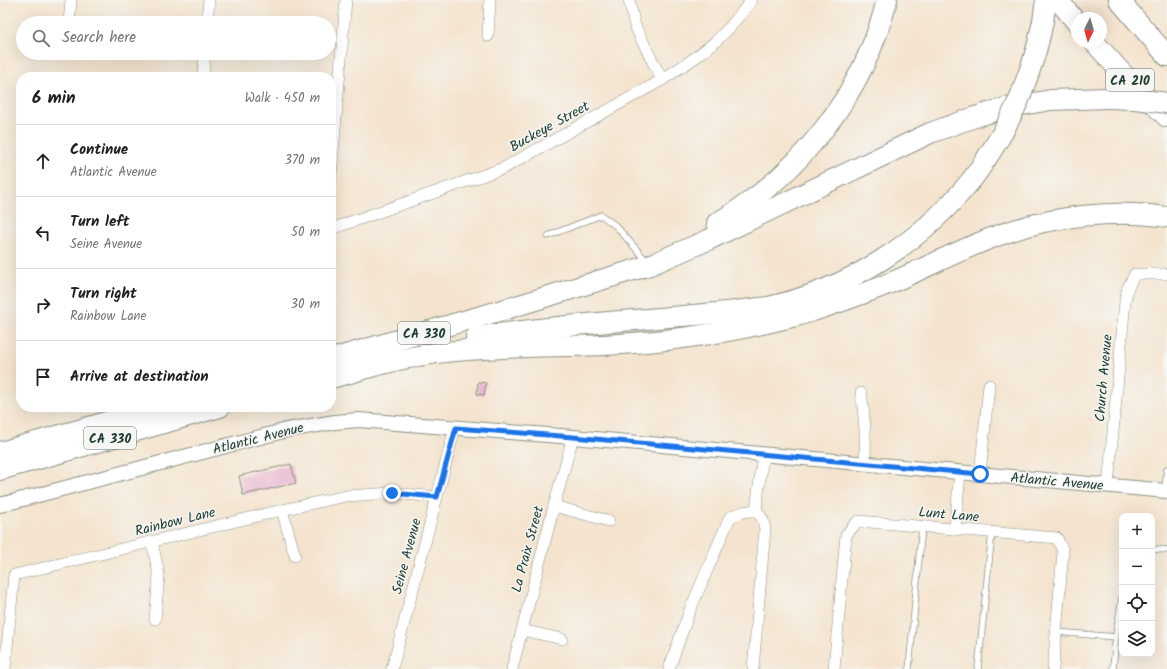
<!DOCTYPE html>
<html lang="en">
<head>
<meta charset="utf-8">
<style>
  :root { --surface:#fff; --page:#f6f6f6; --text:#202124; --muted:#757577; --line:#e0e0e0 }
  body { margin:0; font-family:Kalam,sans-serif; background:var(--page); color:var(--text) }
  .controls { position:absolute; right:12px; bottom:12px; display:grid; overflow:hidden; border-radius:8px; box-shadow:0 4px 16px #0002 }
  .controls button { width:36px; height:36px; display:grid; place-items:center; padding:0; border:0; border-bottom:1px solid var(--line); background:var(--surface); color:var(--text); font:20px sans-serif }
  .compass { position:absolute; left:1071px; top:12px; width:36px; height:36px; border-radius:50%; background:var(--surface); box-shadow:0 4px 16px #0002; rotate:185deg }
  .stop { position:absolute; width:12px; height:12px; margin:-9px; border:3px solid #1a73e8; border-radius:50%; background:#fff }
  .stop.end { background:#1a73e8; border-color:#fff; box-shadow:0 1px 4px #0008 }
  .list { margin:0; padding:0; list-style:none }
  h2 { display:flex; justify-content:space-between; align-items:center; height:52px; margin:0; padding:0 16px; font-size:17px }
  h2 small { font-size:13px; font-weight:400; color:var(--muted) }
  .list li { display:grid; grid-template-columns:26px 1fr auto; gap:12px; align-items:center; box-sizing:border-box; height:72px; padding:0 16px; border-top:1px solid var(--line) }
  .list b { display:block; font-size:15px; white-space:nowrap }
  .list p { margin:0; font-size:13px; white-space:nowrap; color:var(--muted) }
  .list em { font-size:13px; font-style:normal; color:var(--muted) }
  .icon { flex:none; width:22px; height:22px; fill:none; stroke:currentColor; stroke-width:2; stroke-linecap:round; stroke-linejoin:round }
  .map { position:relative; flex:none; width:1167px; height:669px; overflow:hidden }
  .search { position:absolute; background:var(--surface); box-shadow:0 4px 16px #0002; left:16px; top:16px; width:320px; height:44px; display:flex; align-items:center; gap:10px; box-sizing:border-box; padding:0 14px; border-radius:22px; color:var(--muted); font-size:15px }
  .panel { position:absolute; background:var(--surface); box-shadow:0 4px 16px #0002; left:16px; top:72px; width:320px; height:340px; border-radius:16px }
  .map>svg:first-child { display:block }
</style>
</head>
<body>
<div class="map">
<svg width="1167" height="669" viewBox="0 0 1167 669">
  <rect width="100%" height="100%" fill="#f6f6f2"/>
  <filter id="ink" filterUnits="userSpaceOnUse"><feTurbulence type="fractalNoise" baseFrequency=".025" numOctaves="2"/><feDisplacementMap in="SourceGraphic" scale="8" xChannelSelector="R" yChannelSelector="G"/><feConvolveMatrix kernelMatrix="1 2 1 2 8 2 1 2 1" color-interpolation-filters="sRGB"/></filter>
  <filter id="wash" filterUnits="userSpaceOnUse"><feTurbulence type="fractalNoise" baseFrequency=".012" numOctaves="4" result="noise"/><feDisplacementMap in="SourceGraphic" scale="16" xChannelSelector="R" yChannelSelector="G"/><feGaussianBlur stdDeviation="0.9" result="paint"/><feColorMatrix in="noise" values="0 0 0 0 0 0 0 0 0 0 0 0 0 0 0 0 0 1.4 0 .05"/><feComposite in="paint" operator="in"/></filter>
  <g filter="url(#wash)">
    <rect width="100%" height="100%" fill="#f4e4cf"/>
    <g id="blocks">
      <g fill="#e8aecb">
        <path d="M478,382L486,383L484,395L477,394Z"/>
        <path d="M291,464L296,483L243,495L239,476Z"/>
      </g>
    </g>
  </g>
  <g filter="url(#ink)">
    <use href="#blocks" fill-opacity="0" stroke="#8a9082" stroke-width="1"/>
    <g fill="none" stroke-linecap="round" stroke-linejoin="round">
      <defs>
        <g id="service">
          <path d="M548,236L601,215L616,226L644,258L645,262"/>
          <path d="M1165,491L1167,469"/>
          <path d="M1152,549L1167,550"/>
          <path d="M1056,632L1116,637"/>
          <path d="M909,669L922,526"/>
          <path d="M978,669L992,532"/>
          <path d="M1113,669L1116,634L1122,598"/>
        </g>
        <g id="minor">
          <path d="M629,0L635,26L662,80"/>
          <path d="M69,23L71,0"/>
          <path d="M207,23L209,0"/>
          <path d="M488,36L490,0"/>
          <path d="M203,77L205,53"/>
          <path d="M331,176L346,0"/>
          <path d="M331,229L504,168L662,80L696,57L715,42L730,27L752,0"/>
          <path d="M861,393C865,417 866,440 865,464"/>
          <path d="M980,474L989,385"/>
          <path d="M1108,486L1125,301L1128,287L1135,274H1167"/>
          <path d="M554,506L609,521"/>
          <path d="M282,510L295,556"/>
          <path d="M756,510L763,454"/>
          <path d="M955,529L960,472"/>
          <path d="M152,542L159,575L155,619"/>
          <path d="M522,630L562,639"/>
          <path d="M5,669L14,575L282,510L346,496L392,493L437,497"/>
          <path d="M392,669L455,428"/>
          <path d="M512,669L554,506L573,437"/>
          <path d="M669,669L690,610L730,517L743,512L756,510L763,520L765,529L753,669"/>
          <path d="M834,669L846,535L858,521L1057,538L1063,551L1053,669"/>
        </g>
        <path id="tertiary" d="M0,505L287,430L335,422L359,420L573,437L1167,491"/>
        <g id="motorway">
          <path d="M1058,0L1077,23"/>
          <path d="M1119,0L1167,56"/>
          <path d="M1094,42L1122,73L1167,117"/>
          <path d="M1024,86C1035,58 1043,29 1046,0"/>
          <path d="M717,223C800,175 864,93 887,0"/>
          <path d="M476,337C533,329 590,323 647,319C680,316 712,314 744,310C752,309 760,308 768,307C849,289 921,243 973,178C984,163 994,147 1003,132"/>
          <path d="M331,359L516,306L650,265L708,240L930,133L975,117L1005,108L1051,100L1107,98"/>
          <path d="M331,378C369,368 406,356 445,352C498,346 551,347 604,345C663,342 722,334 779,320C791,317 802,315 813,311C835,304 857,296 878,288C921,271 961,248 1005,233C1054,216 1115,209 1167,217"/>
          <path d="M0,452L159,407"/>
          <path d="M0,470L220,407"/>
        </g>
      </defs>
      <use href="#service" stroke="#8a9082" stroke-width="7"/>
      <use href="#minor" stroke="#8a9082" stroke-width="12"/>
      <use href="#tertiary" stroke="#8a9082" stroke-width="16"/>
      <use href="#motorway" stroke="#8a9082" stroke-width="22"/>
      <use href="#service" stroke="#fff" stroke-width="5.5"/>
      <use href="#minor" stroke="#fff" stroke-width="11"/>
      <use href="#tertiary" stroke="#fff" stroke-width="14"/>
      <use href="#motorway" stroke="#fff" stroke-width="20"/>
      <defs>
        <g id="motorway-bridge">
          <path d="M1107,98L1135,99L1167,103"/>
          <path d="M1003,132L1019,100L1024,86"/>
        </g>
      </defs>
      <use href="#motorway-bridge" stroke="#8a9082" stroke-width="22" stroke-linecap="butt"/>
      <use href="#motorway-bridge" stroke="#fff" stroke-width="20"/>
    </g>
  </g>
  <g fill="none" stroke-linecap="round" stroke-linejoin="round" filter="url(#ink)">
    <path stroke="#1a73e8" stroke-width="5" d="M392,493L437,497L456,428L573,437L980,474"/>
  </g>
  <g text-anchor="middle" stroke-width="3" stroke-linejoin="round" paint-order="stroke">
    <g fill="#f6f6f2" stroke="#60746d" stroke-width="1">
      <rect x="1106" y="69" width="48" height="22" rx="3"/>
      <rect x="398" y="322" width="52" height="22" rx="3"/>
      <rect x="84" y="427" width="52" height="22" rx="3"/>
    </g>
    <g font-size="13" font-weight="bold" fill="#1f3d34">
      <text x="1130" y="85">CA 210</text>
      <text x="424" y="338">CA 330</text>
      <text x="110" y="443">CA 330</text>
    </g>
    <g font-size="14" fill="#1f3d34" stroke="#f6f6f2">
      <text transform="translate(549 126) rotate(-29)" y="5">Buckeye Street</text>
      <text transform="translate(1103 378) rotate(-85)" y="5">Church Avenue</text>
      <text transform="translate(258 438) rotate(-14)" y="5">Atlantic Avenue</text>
      <text transform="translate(1057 481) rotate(5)" y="5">Atlantic Avenue</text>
      <text transform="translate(949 514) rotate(5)" y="5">Lunt Lane</text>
      <text transform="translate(175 521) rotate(-14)" y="5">Rainbow Lane</text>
      <text transform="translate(527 549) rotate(-75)" y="5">La Praix Street</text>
      <text transform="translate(406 556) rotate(-75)" y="5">Seine Avenue</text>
    </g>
  </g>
</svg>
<div class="controls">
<button>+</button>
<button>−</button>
<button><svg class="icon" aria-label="locate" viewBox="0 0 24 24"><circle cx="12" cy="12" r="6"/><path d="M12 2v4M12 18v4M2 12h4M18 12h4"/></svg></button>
<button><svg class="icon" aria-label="layers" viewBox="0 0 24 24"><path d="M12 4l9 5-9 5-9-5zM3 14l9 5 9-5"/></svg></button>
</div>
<svg class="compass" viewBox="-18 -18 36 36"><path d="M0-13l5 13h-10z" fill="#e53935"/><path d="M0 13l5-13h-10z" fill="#757577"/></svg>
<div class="stop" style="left:980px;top:474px"></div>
<div class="stop end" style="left:392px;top:493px"></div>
<div class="search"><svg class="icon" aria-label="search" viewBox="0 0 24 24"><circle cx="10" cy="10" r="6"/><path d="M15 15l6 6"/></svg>Search here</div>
<section class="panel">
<h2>6 min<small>Walk · 450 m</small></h2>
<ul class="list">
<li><svg class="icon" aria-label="ahead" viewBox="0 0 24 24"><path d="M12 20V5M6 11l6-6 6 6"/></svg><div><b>Continue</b><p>Atlantic Avenue</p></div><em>370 m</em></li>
<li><svg class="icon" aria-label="left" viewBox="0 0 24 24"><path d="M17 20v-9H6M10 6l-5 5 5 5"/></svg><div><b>Turn left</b><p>Seine Avenue</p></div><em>50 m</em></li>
<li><svg class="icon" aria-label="right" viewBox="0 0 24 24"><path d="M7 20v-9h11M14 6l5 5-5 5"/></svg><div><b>Turn right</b><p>Rainbow Lane</p></div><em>30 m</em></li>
<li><svg class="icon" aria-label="arrive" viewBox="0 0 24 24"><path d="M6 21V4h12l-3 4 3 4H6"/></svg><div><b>Arrive at destination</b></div></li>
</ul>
</section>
</div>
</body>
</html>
